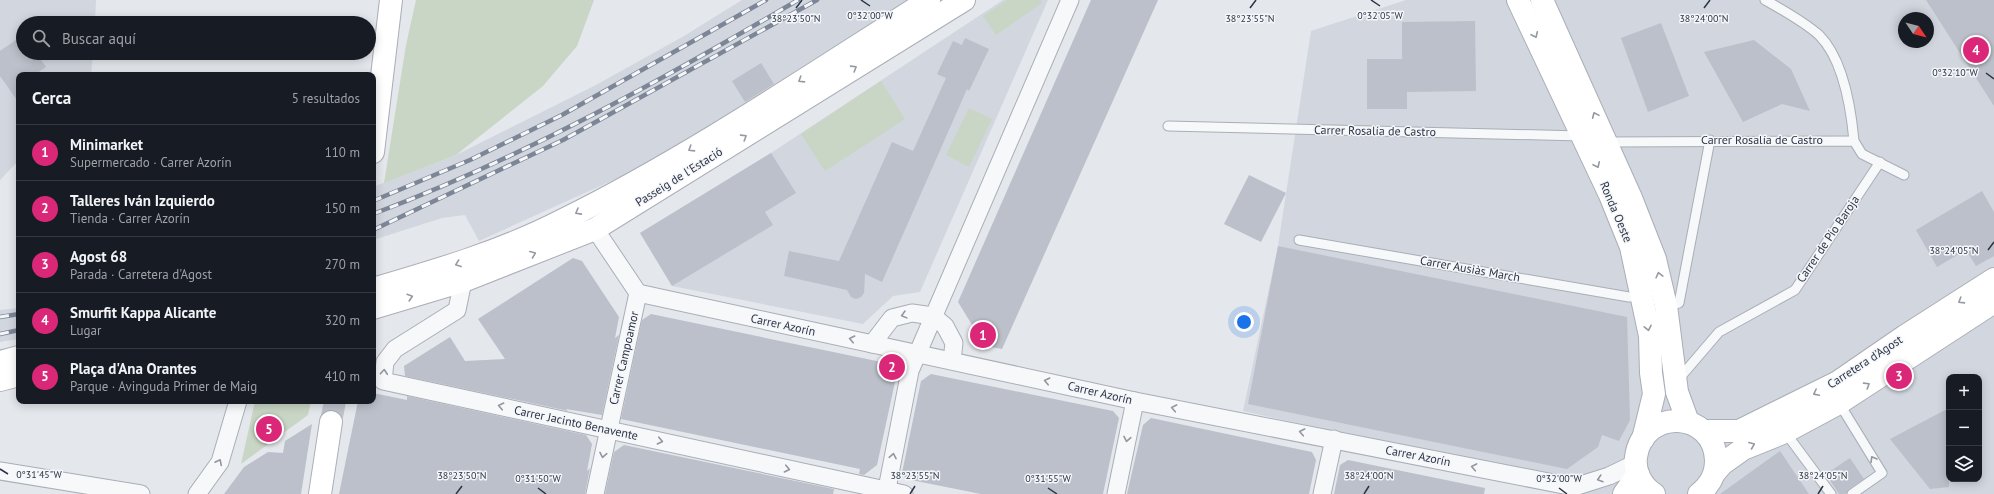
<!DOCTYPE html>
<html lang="es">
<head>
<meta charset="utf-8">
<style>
  :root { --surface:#171b24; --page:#242831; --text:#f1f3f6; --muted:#9ea1a6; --line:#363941; --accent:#db2777 }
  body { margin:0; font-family:"PT Sans",sans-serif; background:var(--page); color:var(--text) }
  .controls { position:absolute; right:12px; bottom:12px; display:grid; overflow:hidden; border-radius:8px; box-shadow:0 2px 10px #0003 }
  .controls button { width:36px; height:36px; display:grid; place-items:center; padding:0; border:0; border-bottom:1px solid var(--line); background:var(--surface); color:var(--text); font:20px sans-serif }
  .compass { position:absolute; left:1898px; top:12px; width:36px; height:36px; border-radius:50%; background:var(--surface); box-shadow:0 2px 10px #0003; rotate:125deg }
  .you { position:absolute; left:1244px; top:322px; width:14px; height:14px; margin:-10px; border:3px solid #fff; border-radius:50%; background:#1a73e8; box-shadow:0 0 0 6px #1a73e833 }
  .badge { display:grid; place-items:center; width:26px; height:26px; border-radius:50%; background:var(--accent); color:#fff; font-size:13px; font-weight:700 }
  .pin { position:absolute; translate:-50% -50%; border:2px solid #fff; box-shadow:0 1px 4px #0006 }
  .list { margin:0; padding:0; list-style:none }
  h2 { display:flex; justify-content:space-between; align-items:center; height:52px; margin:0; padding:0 16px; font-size:17px }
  h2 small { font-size:13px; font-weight:400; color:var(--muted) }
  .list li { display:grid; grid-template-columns:26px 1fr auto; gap:12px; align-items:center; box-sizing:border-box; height:56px; padding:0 16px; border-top:1px solid var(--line) }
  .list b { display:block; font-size:15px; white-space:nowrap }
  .list p { margin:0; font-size:13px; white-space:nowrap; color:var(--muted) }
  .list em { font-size:13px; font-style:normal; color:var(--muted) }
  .icon { flex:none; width:22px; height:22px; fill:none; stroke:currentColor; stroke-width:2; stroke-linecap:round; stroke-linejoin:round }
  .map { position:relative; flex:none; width:1994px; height:494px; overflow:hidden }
  .search { position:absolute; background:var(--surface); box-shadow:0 2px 10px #0003; left:16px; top:16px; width:360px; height:44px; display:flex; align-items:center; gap:10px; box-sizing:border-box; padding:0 14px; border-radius:22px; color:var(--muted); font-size:15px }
  .panel { position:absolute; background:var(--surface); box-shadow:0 2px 10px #0003; left:16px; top:72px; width:360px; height:332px; border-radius:8px }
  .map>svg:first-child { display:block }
</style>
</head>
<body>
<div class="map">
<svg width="1994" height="494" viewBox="0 0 1994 494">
  <rect width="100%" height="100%" fill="#e4e7ec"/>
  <g fill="#d2d6de" fill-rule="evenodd">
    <path d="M0,0H96L95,23H23V53H93L91,75H19V160L0,180Z"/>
    <path d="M742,0H910L700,134L631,172L479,241L465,215L442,218L373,240V187L456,155L596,85L684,36Z"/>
    <path d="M1003,0H1048L920,292L893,296L863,324L672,286L640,233L771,153Z"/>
    <path d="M1406,0H1994V494H1577L1338,432L1243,411L1278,246L1311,31ZM1904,18H1928V42H1904ZM1949,377H1979V479H1949Z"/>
    <path d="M19,308V339L0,342V310Z"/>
  </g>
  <g fill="#c9d6c5">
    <path d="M416,0H594L577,46L543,86L456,155L384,183L406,45Z"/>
    <path d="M1007,0H1040L1042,3L996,35L983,16Z"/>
    <path d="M881,81L905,119L825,171L801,134Z"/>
    <path d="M969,108L992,119L969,167L946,155Z"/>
    <path d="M255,401H311L308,415L241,464Z"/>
  </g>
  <g fill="#bbc0ca">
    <path d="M1091,0H1158L1002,349L985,346L958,302Z"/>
    <path d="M1926,0H1994V106Z"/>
    <path d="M1475,21L1476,91L1407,92V109H1367V59H1402V22Z"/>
    <path d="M1661,23L1689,96L1648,112L1621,38Z"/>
    <path d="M23,35V53H36L46,67L34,75H19V103L0,76V51Z"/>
    <path d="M965,38L989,49L969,91L967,89L882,282L865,274L864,293L861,297L856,299L851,297L847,290L784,276L789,251L839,261L892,142L913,151L946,78L937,74L953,41L962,45Z"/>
    <path d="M1754,40L1791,69L1810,111L1782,104L1743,122L1704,52Z"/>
    <path d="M761,63L774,84L745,102L732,81Z"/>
    <path d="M771,153L796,193L765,212L773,225L672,286L640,233Z"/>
    <path d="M1249,175L1286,193L1261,242L1224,224Z"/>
    <path d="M1982,191L1994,212V256L1976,266L1966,250L1937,267L1916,230Z"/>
    <path d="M1278,246L1627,317L1630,420L1619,441L1602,435L1598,447L1567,469L1248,404Z"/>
    <path d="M573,258L582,261L619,317L615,338L619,335L602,415L566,409L568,411L405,376L404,366L450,337L465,361L505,359L478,319Z"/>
    <path d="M651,314L891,364L897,373L877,465L864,475L859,474L860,469L621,419L642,320Z"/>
    <path d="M931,374L1113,411L1119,418L1103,494H981L906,479L902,473L921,381Z"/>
    <path d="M373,393L407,400V396L586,435L592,444L587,471L590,468L585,494H339L358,401H373Z"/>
    <path d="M1949,408V487L1930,489L1890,439Z"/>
    <path d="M1151,418L1312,452L1316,460L1309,494H1127L1143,425Z"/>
    <path d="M312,424L301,494H224L244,467L268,452L283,453L285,441Z"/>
    <path d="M624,445L834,489L833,494H605L614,452Z"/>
    <path d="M1780,451L1809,494H1720Z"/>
    <path d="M1850,458L1864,479L1849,489L1846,494H1839L1826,474Z"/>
    <path d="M1348,460L1485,488L1484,494H1334L1340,465Z"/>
  </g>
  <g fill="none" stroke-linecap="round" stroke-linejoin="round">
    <path stroke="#bfc3cb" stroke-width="22" stroke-dasharray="22 11" stroke-linecap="butt" d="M331,422L335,401"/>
    <defs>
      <g id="lane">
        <path d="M1765,0C1783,10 1803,21 1819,35C1843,59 1851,108 1854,141"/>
        <path d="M1168,126L1581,136"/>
        <path d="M1607,142L1854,141L1862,154L1904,175"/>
        <path d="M1299,240L1629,297L1641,296"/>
        <path d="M1666,306L1679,303L1710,140"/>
        <path d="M1676,376L1683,374L1719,332L1795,290L1880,162"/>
        <path d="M1839,403L1882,473L1852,494"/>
        <path d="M1785,432L1831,494"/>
      </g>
      <g id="street">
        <path d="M595,229L638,293L1135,401L1574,487L1609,476L1636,463"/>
        <path d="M463,281L457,310L395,349L385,362L383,381L904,494"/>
        <path d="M872,344L892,318L912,313L933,316L945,326L954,343L952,360"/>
        <path d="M0,471L141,494"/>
        <path d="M197,494L220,462L238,401"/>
        <path d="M595,494L638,293"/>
        <path d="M886,494L910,371L1070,0"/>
        <path d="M1116,494L1135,401"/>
        <path d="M1322,494L1334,439"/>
      </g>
      <g id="secondary">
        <path d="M1518,0L1610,195L1631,247L1650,336L1651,373L1654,394L1643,439"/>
        <path d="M1542,0L1631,198L1655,259L1666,306L1677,392L1688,422"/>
        <path d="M373,152L391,0"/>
        <path d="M373,289C438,270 503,251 563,220C690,157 809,76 929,0"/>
        <path d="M373,308L463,281L595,229L964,0"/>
        <path d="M0,362L19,357"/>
        <path d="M0,380L19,375"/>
        <path d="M1704,431H1739L1838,382L1905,336L1994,279"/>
        <path d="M1716,471L1722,464L1743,449L1785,432L1839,403L1994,302"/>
        <path d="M320,494L331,422"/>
        <path d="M1624,494L1638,474"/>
        <path d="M1654,494C1642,486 1634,472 1636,457C1643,407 1714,410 1716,460C1716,475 1710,485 1699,494"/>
      </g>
    </defs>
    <use href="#lane" stroke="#a9aeb7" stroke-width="11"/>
    <use href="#street" stroke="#a9aeb7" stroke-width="19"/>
    <use href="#secondary" stroke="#a9aeb7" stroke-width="24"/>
    <use href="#lane" stroke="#f7f8fa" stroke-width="9"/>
    <use href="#street" stroke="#f7f8fa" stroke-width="17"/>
    <use href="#secondary" stroke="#fff" stroke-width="22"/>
    <defs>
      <g id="rail">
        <path d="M373,201L470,160L562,115L766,0"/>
        <path d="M373,214C522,158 662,80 798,0"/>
        <path d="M373,230L563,140L817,0"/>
        <path d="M0,317L19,314"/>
        <path d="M0,334L19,330"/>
      </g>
    </defs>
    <use href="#rail" stroke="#7d8696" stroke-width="4.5"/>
    <use href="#rail" stroke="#f4f6f9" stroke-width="3" stroke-dasharray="9" stroke-linecap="butt"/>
  </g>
  <defs><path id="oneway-chevron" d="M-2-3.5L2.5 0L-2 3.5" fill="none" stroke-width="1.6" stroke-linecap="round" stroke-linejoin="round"/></defs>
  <g stroke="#959aa2">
    <use href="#oneway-chevron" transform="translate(1535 35) rotate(65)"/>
    <use href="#oneway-chevron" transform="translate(854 68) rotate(-32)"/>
    <use href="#oneway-chevron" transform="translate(801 80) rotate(148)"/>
    <use href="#oneway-chevron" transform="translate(1595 115) rotate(-114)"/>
    <use href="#oneway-chevron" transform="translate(744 137) rotate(-32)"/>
    <use href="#oneway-chevron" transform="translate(691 149) rotate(148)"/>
    <use href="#oneway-chevron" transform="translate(1597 165) rotate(65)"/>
    <use href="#oneway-chevron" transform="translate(578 212) rotate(151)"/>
    <use href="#oneway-chevron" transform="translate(533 254) rotate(-22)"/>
    <use href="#oneway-chevron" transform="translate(458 264) rotate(160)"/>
    <use href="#oneway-chevron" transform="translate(1659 275) rotate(-104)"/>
    <use href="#oneway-chevron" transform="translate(410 297) rotate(-17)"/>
    <use href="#oneway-chevron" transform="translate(1961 301) rotate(148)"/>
    <use href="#oneway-chevron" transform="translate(1648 328) rotate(78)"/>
    <use href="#oneway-chevron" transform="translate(1867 385) rotate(-32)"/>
    <use href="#oneway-chevron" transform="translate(1816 393) rotate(153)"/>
    <use href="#oneway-chevron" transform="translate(1752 445) rotate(-22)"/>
  </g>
  <g stroke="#9196a0">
    <use href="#oneway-chevron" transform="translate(904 315) rotate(165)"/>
    <use href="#oneway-chevron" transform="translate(852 339) rotate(-168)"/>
    <use href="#oneway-chevron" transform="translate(384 372) rotate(-85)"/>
    <use href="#oneway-chevron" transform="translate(1047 381) rotate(-167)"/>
    <use href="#oneway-chevron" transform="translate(501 406) rotate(-168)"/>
    <use href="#oneway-chevron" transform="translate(1174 408) rotate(-169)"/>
    <use href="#oneway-chevron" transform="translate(1302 432) rotate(-169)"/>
    <use href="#oneway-chevron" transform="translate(1127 439) rotate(101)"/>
    <use href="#oneway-chevron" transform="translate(660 441) rotate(12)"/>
    <use href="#oneway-chevron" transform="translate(603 455) rotate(101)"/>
    <use href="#oneway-chevron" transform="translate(893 456) rotate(-79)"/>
    <use href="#oneway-chevron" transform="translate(1873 459) rotate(-121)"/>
    <use href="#oneway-chevron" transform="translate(219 462) rotate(-63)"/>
    <use href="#oneway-chevron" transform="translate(1474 467) rotate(-169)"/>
    <use href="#oneway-chevron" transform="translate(787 469) rotate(12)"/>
    <use href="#oneway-chevron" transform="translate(1600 479) rotate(162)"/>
  </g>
  <path fill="none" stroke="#2b3445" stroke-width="1.5" d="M861,0L870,6M1371,0L1380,6M796,8L802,0M1250,8L1256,0M1704,8L1710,0M1986,73L1994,79M1988,250L1994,242M0,469L8,474M538,488L546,494M1048,488L1057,494M1559,488L1567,494M456,494L462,486M910,494L915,486M1364,494L1369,486M1818,494L1823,486"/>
  <g text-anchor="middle" stroke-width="3" stroke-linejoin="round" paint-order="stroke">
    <g font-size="12" fill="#2b3445" stroke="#f4f6f9">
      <text transform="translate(1375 131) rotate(1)" y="4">Carrer Rosalía de Castro</text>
      <text x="1762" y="144">Carrer Rosalía de Castro</text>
      <text transform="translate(679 177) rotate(-32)" y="4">Passeig de l'Estació</text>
      <text transform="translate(1616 212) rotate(67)" y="4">Ronda Oeste</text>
      <text transform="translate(1828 239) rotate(-56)" y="4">Carrer de Pío Baroja</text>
      <text transform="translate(1470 269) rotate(10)" y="4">Carrer Ausiàs March</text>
      <text transform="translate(783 325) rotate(12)" y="4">Carrer Azorín</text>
      <text transform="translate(624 358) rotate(-77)" y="4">Carrer Campoamor</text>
      <text transform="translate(1865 362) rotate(-33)" y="4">Carretera d'Agost</text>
      <text transform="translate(1100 393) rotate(13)" y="4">Carrer Azorín</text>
      <text transform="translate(576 423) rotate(12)" y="4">Carrer Jacinto Benavente</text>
      <text transform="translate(1418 456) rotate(11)" y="4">Carrer Azorín</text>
    </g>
  </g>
  <g font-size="10" text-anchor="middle" fill="#2b3445" stroke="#f4f6f9" stroke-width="3" stroke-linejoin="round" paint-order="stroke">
    <text x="870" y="19">0°32'00"W</text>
    <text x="1380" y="19">0°32'05"W</text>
    <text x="796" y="22">38°23'50"N</text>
    <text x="1250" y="22">38°23'55"N</text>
    <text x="1704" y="22">38°24'00"N</text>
    <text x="1955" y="76">0°32'10"W</text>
    <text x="1954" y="254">38°24'05"N</text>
    <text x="39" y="478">0°31'45"W</text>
    <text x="462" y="479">38°23'50"N</text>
    <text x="915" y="479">38°23'55"N</text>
    <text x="1369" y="479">38°24'00"N</text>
    <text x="1823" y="479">38°24'05"N</text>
    <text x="538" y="482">0°31'50"W</text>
    <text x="1048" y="482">0°31'55"W</text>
    <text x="1559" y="482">0°32'00"W</text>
  </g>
</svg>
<div class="controls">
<button>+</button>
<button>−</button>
<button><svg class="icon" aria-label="layers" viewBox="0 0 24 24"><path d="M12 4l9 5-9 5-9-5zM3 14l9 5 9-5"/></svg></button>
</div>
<svg class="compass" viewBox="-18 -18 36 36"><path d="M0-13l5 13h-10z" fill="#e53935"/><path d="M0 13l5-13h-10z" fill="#9ea1a6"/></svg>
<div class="you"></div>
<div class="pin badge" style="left:983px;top:335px">1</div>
<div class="pin badge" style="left:892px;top:367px">2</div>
<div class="pin badge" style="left:1899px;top:376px">3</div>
<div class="pin badge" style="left:1976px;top:50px">4</div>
<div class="pin badge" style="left:269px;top:429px">5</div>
<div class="search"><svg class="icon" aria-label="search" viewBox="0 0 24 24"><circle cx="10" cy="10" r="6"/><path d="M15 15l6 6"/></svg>Buscar aquí</div>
<section class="panel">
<h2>Cerca<small>5 resultados</small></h2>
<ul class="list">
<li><span class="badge">1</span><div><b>Minimarket</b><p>Supermercado · Carrer Azorín</p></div><em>110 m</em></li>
<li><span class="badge">2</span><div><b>Talleres Iván Izquierdo</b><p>Tienda · Carrer Azorín</p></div><em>150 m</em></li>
<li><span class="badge">3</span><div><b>Agost 68</b><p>Parada · Carretera d'Agost</p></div><em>270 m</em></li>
<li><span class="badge">4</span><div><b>Smurfit Kappa Alicante</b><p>Lugar</p></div><em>320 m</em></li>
<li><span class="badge">5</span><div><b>Plaça d'Ana Orantes</b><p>Parque · Avinguda Primer de Maig</p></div><em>410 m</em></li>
</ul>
</section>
</div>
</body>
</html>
